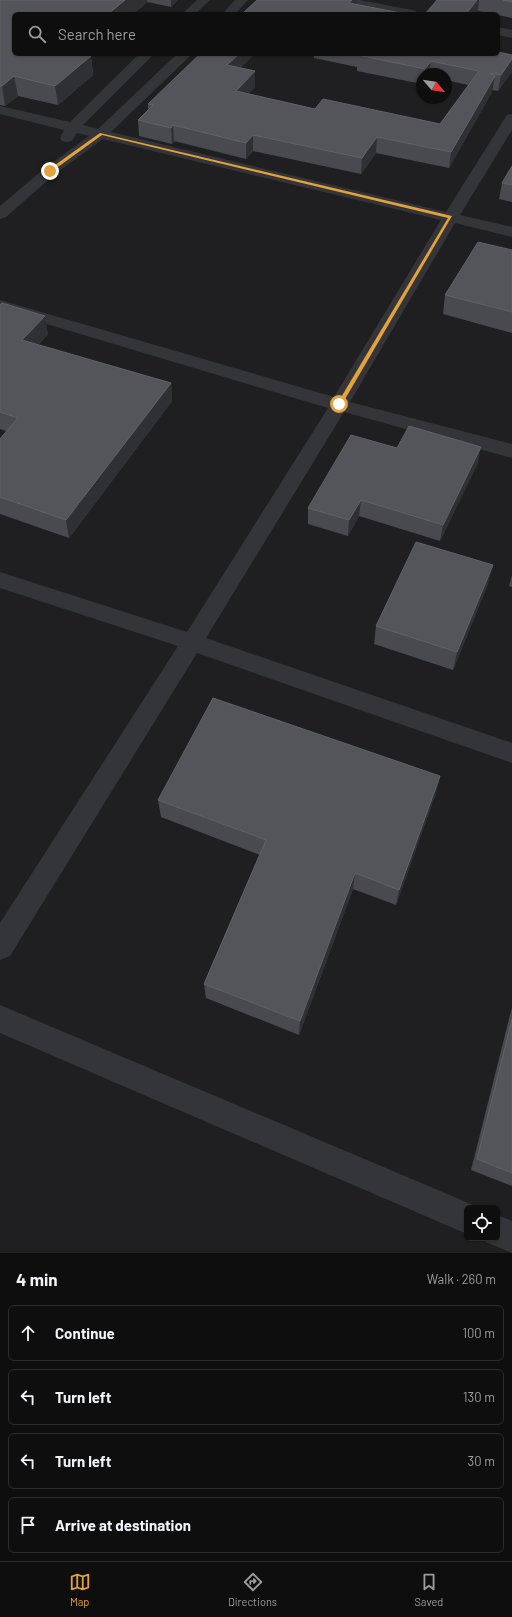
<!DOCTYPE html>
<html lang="en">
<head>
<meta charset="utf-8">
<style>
  :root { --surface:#0e0e0f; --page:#1c1c1d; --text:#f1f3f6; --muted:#9b9c9e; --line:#2e2e2f; --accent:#e4a23b }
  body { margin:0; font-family:Barlow,sans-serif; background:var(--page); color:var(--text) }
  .controls { position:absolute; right:12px; bottom:12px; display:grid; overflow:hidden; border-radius:6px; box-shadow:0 1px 3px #0004 }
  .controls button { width:36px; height:36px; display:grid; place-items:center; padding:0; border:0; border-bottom:1px solid var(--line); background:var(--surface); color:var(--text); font:20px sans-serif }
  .compass { position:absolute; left:416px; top:68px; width:36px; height:36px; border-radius:50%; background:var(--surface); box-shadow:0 1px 3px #0004; rotate:119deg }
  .stop { position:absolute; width:12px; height:12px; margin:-9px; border:3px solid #e4a23b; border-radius:50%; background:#fff }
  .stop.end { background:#e4a23b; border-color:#fff; box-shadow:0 1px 4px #0008 }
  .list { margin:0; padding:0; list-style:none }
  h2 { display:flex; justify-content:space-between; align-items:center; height:52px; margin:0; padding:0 16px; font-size:17px }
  h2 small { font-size:13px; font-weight:400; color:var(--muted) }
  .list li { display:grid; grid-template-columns:26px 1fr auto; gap:12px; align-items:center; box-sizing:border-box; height:56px; margin:0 8px 8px; padding:0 8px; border:1px solid var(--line); border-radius:6px }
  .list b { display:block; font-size:15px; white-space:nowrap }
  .list em { font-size:13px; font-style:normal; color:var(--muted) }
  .icon { flex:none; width:22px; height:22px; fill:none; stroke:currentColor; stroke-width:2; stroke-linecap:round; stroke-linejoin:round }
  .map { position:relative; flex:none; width:512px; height:1253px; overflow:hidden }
  .search { position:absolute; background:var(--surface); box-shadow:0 1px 3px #0004; left:12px; right:12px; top:12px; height:44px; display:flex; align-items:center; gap:10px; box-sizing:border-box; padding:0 14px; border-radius:6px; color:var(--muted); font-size:15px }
  .sheet { height:308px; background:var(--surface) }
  nav { display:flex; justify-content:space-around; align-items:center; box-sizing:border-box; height:56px; border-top:1px solid var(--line); background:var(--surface); font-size:11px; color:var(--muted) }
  nav a { display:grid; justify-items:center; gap:2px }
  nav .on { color:var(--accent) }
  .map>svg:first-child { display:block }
</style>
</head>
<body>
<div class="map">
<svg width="512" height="1253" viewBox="0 0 512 1253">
  <rect width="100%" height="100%" fill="#131314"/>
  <path fill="#1f1f21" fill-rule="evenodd" d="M0,0H512V1253H0ZM14,14H498V54H14ZM422,74H446V98H422ZM467,1208H497V1238H467Z"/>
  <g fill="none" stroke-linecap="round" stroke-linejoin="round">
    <g fill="#343539" fill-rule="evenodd">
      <path d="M197,0H210L195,14H182Z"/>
      <path d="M235,0H248L235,14H222Z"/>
      <path d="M335,0H360L412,10L416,11L418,14H393L341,4L337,3Z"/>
      <path d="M498,27L512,30V38L498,35Z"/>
      <path d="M139,54H154L83,125L98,129L177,54H192L111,132L446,212L505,118L507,115L512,114V130L460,215L512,227V237L455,223L350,402L512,444V458L344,412L206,638L512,743V763L197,653L10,956L0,960V923L178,646L0,588V572L187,632L328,408L0,310V300L334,397L441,220L103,139L55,174L6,217L0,219V206L45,168L89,136L77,133L72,141L67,142L62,141L60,138L64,130L0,114V106L70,122Z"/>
      <path d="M0,1005L478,1207L467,1208V1234L0,1033Z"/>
      <path d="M497,1215L512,1221V1253L486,1242L484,1238H497Z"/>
    </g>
  </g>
  <g fill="#494a4f">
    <path d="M0,0H178L171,7L147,2L133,14H14V54L91,56L93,75L58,105L18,96L5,106L0,105Z"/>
    <path d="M437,0H512V18L498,15V14H493L478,11Z"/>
    <path d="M314,54H498L512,72L498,91L492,90V92L449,168L376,153L361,174L253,151L246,159L174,141L172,144L139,136L138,120L148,110V104L241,68L255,87L248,94L315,109L440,124L468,85L446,80V74H422V84L357,71V67L314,58Z"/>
    <path d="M512,166V202L499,199L502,183Z"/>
    <path d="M512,250V333L443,314L445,295Z"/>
    <path d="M0,305L48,334L38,345L171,383L172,401L69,538L0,514V439L6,431L0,429Z"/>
    <path d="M397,448L478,463L440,541L359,516L348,536L308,524V508Z"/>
    <path d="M512,575V587L509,586Z"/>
    <path d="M488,584L453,670L374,644L376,626Z"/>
    <path d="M440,776L436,793L396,905L353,889L299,1035L206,998L204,984L260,855L161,817L158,800Z"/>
    <path d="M512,1007V1186L471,1170Z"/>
  </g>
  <g fill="#2f3033">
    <path d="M125,0H147V2L133,14H108Z"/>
    <path d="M171,0H178L171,7Z"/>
    <path d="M352,0H357V9L349,3Z"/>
    <path d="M477,0H479L478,11L476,14H466Z"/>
    <path d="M239,54H255L227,81V65Z"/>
    <path d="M91,56L93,75L58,105L55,86Z"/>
    <path d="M512,59V72L498,91L501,75Z"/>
    <path d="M431,61L429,74H424L425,69Z"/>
    <path d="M255,71V87L236,107V91Z"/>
    <path d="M14,76L18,96L5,106L2,86Z"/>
    <path d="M495,76L492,92L449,168L451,152Z"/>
    <path d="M173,125L174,141L172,144L171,128Z"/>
    <path d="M253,135V151L246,159V143Z"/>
    <path d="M377,137L376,153L361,174L362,158Z"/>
    <path d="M45,316L48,334L25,358L22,340Z"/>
    <path d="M171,383L172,401L69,538L66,520Z"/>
    <path d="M481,447L478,463L440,541L443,525Z"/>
    <path d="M361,500L359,516L348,536L349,520Z"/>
    <path d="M493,565L488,584L453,670L457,652Z"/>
    <path d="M440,776L436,793L396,905L399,890Z"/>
    <path d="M355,873L353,889L299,1035L300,1021Z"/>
  </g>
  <g fill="#53555a" stroke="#606268">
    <path d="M0,0H125L108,14H14V54H84L91,56L55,86L14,76L2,86H0Z"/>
    <path d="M257,0H352L349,3L406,14H242Z"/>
    <path d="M437,0H477L466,14H425Z"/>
    <path d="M503,0H512V2Z"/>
    <path d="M498,52L512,55V59L501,75L490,73L495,76L451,152L377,137L362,158L253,135L246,143L173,125L171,128L138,120L153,105L148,104L200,54H239L227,65L255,71L236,91L315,109L323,99L440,124L479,71L431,61L425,69L358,55L359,54H498Z"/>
    <path d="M512,166V185L502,183Z"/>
    <path d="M478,242L512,250V312L445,295Z"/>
    <path d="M2,303L45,316L22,340L171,383L66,520L0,497V439L18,418L0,412V305Z"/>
    <path d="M409,426L481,447L443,525L361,500L349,520L308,508L351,435L397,448Z"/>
    <path d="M416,542L493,565L457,652L376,626Z"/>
    <path d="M213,698L440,776L399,890L355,873L300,1021L204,984L266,840L158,800Z"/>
    <path d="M512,1019V1173L477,1159Z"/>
  </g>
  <path fill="#e4a23b" d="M100,133L452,216L341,406L337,404L448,218L102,135L51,172H48V170Z"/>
</svg>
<div class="controls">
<button><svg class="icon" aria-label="locate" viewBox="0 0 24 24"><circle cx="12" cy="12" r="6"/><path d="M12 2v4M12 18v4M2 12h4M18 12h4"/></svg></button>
</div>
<svg class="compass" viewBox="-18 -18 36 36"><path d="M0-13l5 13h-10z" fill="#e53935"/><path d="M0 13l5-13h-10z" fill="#9b9c9e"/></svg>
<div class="stop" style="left:339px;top:404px"></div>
<div class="stop end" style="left:50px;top:171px"></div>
<div class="search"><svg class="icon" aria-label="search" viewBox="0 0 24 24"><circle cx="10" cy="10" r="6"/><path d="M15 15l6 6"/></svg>Search here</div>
</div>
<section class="sheet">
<h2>4 min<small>Walk · 260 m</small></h2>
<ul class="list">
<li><svg class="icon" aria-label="ahead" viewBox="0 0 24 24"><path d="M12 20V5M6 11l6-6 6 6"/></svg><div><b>Continue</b></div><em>100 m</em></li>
<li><svg class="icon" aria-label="left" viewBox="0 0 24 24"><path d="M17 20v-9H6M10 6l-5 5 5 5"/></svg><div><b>Turn left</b></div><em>130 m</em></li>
<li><svg class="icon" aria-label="left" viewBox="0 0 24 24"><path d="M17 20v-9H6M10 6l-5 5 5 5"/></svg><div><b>Turn left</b></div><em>30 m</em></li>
<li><svg class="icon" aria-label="arrive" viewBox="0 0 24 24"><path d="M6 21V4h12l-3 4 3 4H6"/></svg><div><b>Arrive at destination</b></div></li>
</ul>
</section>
<nav>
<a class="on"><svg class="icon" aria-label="map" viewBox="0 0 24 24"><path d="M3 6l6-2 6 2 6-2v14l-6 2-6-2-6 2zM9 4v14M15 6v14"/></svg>Map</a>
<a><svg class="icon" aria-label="directions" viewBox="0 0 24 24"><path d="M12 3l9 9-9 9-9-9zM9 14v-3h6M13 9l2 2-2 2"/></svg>Directions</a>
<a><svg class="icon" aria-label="saved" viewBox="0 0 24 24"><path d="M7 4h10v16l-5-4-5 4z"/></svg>Saved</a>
</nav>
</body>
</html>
